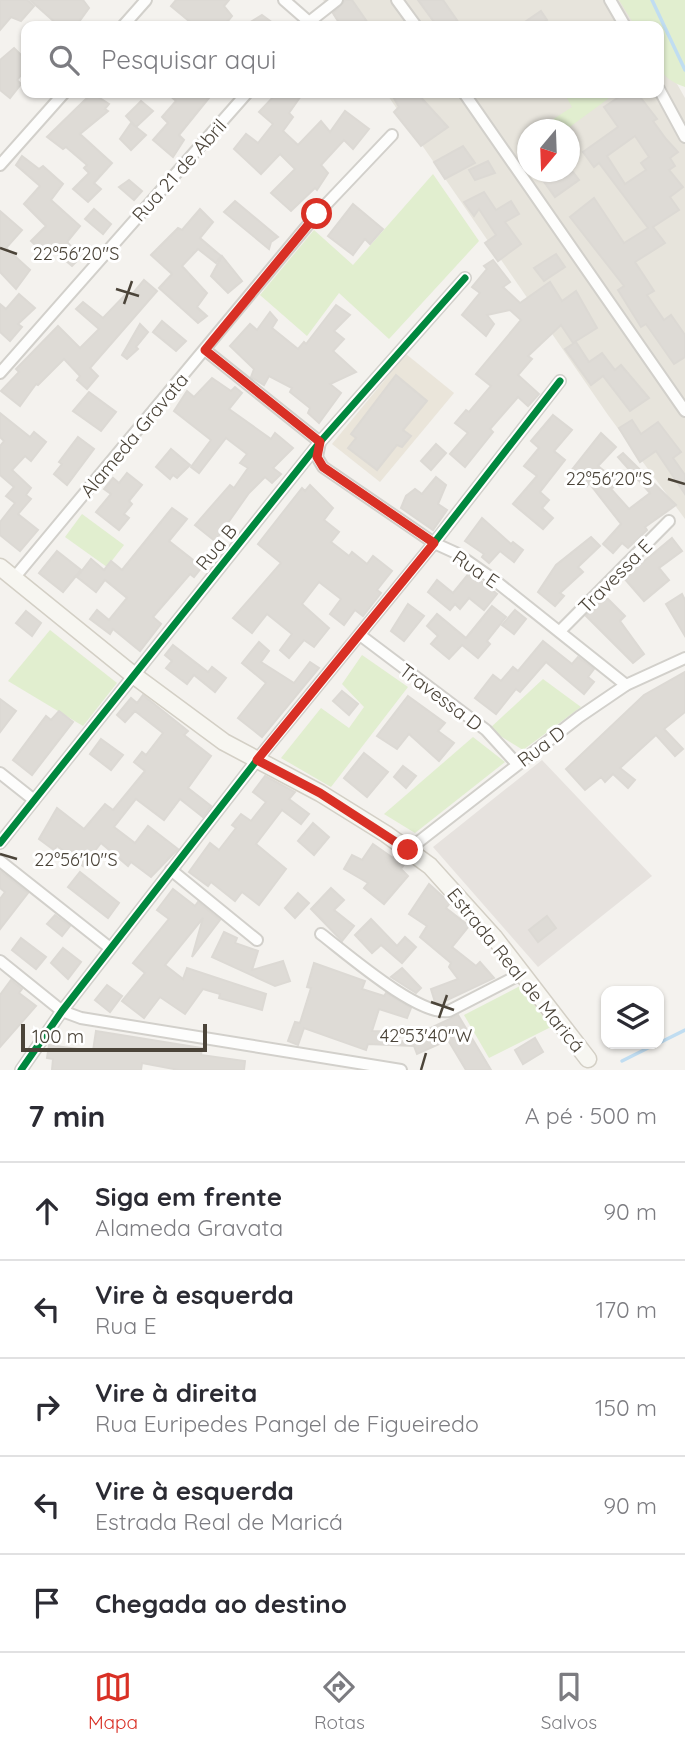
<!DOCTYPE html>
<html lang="pt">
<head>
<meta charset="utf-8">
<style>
  :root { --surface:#fff; --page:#f7f7f7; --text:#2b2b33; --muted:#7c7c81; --line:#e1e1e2; --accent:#d93025 }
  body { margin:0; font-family:Quicksand,sans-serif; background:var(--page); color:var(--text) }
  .controls { position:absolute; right:21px; bottom:21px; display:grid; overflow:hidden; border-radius:14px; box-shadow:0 2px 5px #0004 }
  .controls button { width:63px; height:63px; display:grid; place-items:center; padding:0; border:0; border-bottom:2px solid var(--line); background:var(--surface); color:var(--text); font:35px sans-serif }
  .compass { position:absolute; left:517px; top:119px; width:63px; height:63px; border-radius:50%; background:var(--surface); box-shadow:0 2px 5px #0004; rotate:199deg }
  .scale { position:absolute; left:21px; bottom:18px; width:186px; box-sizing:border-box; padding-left:7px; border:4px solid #4b4439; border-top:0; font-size:19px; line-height:24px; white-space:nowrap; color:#4b4439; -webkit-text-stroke:5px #fff; paint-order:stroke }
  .stop { position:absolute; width:21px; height:21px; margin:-16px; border:5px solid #d93025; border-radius:50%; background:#fff }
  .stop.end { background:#d93025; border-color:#fff; box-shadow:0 2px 7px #0008 }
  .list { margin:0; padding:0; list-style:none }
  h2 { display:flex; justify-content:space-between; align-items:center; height:91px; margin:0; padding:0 28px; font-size:30px }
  h2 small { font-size:23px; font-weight:400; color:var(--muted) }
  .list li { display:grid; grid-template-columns:46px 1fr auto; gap:21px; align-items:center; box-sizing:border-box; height:98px; padding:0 28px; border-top:2px solid var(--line) }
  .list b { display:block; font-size:26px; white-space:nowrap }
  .list p { margin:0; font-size:23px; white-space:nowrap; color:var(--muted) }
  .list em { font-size:23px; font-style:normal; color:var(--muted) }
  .icon { flex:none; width:38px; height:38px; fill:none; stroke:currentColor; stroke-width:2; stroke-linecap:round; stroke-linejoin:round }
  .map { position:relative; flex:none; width:685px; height:1070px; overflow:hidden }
  .search { position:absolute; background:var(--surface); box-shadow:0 2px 5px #0004; left:21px; right:21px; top:21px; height:77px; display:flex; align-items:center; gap:18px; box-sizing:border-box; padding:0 24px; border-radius:14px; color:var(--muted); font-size:26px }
  .sheet { height:581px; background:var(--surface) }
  nav { display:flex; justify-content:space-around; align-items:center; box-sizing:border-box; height:98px; border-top:2px solid var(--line); background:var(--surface); font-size:19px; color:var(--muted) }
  nav a { display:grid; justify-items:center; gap:4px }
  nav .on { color:var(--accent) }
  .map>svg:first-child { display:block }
</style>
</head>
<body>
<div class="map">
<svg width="685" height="1070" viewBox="0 0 685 1070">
  <rect width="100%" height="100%" fill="#f4f2ee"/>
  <g fill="#e7e4dc" fill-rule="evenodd">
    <path d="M323,0H629L644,26H341Z"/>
    <path d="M659,52L685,98V519L608,415L386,93H659ZM528,130H570V172H528Z"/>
  </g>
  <path fill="#e6e2de" d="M542,760L652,876L538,967L433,847Z"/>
  <path fill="#eae5da" d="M406,354L454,393L380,482L332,444Z"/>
  <g fill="#e1eecf">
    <path d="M619,0H685V87C651,75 659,58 659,26H635Z"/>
    <path d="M564,93H616L567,129H538L572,107Z"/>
    <path d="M433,174L479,241L389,339L339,293L307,336L260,295L314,230L353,265Z"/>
    <path d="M82,514L124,545L107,567L65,537Z"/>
    <path d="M50,630L117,683L83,726L8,681Z"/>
    <path d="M362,655L408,687L331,787L281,758L321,708L349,728L364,707L342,684Z"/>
    <path d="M543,679L581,707L523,750L489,729Z"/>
    <path d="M473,737L505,762L415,833L384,814Z"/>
    <path d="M520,986L551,1027L489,1058L464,1015Z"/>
  </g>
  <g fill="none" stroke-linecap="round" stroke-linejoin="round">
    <g stroke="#c0ddf1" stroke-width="3.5">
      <path d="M652,0L685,70"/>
      <path d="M659,1043L685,1030"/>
      <path d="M622,1061L656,1044"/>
    </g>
  </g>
  <g fill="#dedbd6" stroke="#dcd9d4" stroke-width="2" fill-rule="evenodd">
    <path d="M0,0H27L34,6L21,21L11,17L0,30Z"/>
    <path d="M30,0H83L89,8L76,26H59Z"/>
    <path d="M176,0H229L224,6L232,16L224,26H195L171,6Z"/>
    <path d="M345,0H352L370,26H341L333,13Z"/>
    <path d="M418,0H443L461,26H437Z"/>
    <path d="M541,11L547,20L538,26H519Z"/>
    <path d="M262,15L277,26H244Z"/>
    <path d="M14,48L26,60V69L17,80L21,84L10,98L0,90V60Z"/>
    <path d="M92,93L109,104L105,109L108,111L80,134L112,163L94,183L101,189L88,202L73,189L89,173L84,168L87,165L66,147L63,149L47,137Z"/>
    <path d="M167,93H213L179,135L184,140L173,157L153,140L168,123L162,117L176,101Z"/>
    <path d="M277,93H303L289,113L293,117L283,131L298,145L321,121L330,132L345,111L369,129L353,149L344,140L321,165L328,173L317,190L315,188L291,211L271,193L295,169L280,154L261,174L234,149L246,134L258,143L273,124L259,112Z"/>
    <path d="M391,93H417L448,127L421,146L394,112L399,107Z"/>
    <path d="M625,93H637L657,119L653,121L666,139L678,152L670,158L675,166L669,170L683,187L670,197L679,210L653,227L665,243L635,262L654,291L647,295L664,320L671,315L685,335V357L674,364L646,324L641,327L618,290L624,286L570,217L594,198L624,243L648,228L599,163L594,167L583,152L618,127L604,107ZM635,136L649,157L641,163L646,170L625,184L607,156Z"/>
    <path d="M141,101L153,111L136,127L126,116Z"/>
    <path d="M131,123L146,135L131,150L120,139Z"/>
    <path d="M463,146L475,163L445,179L434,162Z"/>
    <path d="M22,156L39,169L43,166L63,184L51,200L80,226L67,242L81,257L72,266L54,251L48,257L31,241L46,226L24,204L40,186L16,165Z"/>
    <path d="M488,161L495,173L475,180L469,170Z"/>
    <path d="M541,172H573L579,180L555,197L542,179L545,178Z"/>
    <path d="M129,180L142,191L134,200L119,187Z"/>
    <path d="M484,192L496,210L511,201L519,214L505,222L521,244L498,261L485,243L496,235L479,209L474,216L464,202Z"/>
    <path d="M235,201L278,237L271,242L269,249L224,212Z"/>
    <path d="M353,204L383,229L370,244L365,239L353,255L328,236Z"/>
    <path d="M94,209L111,224L103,234L85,219Z"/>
    <path d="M200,209L213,222L200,238L221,256L216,263L198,249L182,266L207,293L197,307L207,316L198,323L159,288L172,274L151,255L178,228L182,230Z"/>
    <path d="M0,211L22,230L6,248L30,270L16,289L0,272Z"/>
    <path d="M556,254L565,267L544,281L534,268Z"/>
    <path d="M222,256L242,281L228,293L211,276Z"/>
    <path d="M493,260L510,282L503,287L520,303L550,282L562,301L576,291L597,328L573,343L561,325L528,356L532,359L518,375L539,394L528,406L518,397L490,429L493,432L465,467L450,454L468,433L455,423L466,410L469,412L491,386L476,374L521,320L510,310L487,315L494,324L486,336L462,315L480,293L472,287L487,269L484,266Z"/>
    <path d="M144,280L157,291L90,368L98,376L87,389L77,380L80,376L64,359L38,385L36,384L20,406L1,391L19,372L16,369L58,326L80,348L99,329L76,309L83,302L103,318L125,295L129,298Z"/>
    <path d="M19,294L35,308L18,324L22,327L10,341L0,332V304L6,309Z"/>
    <path d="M336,305L350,315L334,331L344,339L333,351L356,372L330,384L341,393L319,423L308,413L310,408L290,392L292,388L269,376L264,385L251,377L254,369L230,346L250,324L257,330L270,312L277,320L272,328L298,349L304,342L306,344Z"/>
    <path d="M162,321L186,341L176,351L153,332Z"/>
    <path d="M140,324L148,332L136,347L138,349L127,359L122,355Z"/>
    <path d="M576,342L589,362L602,353L615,370L621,365L649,398L630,411L603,376L591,385L565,349Z"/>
    <path d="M396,375L427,401L403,430L411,436L402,447L397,445L377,470L348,448L356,438L351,434Z"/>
    <path d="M212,378L231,391L235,387L242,393L229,409L271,439L275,433L293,448L273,468L281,474L272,483L265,477L249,493L215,541L195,525L230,485L234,488L248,468L240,463L247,454L226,438L199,473L191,467L211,440L174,411L187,391L194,397Z"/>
    <path d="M89,392L116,412L101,431L73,411Z"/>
    <path d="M0,413L30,437L34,432L46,442L31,461L25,456L12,470L31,488L26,495L31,499L18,514L38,530L20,551L0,535V522L15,503L6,496L14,487L0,475V446L4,441L0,437Z"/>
    <path d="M553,415L572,430L554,451L565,460L540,492L549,500L542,508L553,518L543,529L513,504L537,476L524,466L539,448L531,441Z"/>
    <path d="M632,420L641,434L658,422L681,452L673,458L685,475V494L656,451L640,462L619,428Z"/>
    <path d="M601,433L616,447L598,466L619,483L611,489L629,509L650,493L618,457L623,453L676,505L645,527L647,530L628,548L622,543L613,553L603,544L621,524L589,483L587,486L571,471Z"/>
    <path d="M78,437L94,449L67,485L54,474L62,464L59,462Z"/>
    <path d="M436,444L446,453L431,470L421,461Z"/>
    <path d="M171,449L190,465L177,478L173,475L170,479L156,467Z"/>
    <path d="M127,473L142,485L129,501L132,504L124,514L129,518L119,530L96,512L111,494L104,489L113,478L119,483Z"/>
    <path d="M436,477L446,485L438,504L447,510L433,530L401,508L406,496L415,489L422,494Z"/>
    <path d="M310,485L333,508L324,520L339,532L331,542L349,556L352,552L367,564L373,556L392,571L377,590L381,593L363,616L355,610L344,625L330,614L341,599L319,582L302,604L329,628L314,647L304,640L289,658L280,650L292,634L267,614L252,633L233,618L281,563L258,544L302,488L305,491Z"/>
    <path d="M172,508L187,519L169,541L202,567L194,577L190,574L153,617L161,624L140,651L113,629L110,634L90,619L97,610L109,620L127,598L105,580L96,592L77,577L91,559L104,570L111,561L122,570Z"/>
    <path d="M482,518L511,544L513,542L523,550L514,562L500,551L489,563L482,557L484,554L465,541Z"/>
    <path d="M591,537L600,546L578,567L583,572L560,593L564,596L555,606L538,592L556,565Z"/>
    <path d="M672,538L682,551L659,568L669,580L644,601L624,578Z"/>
    <path d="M57,551L81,570L63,592L39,573Z"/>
    <path d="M470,572L497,594L484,610L469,598L460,609L455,604L450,610L428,592L437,580L453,593Z"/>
    <path d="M682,594L685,600V636L666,604Z"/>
    <path d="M605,596L625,616L620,621L644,654L633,663L586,616Z"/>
    <path d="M408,604L424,616L404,641L391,631Z"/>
    <path d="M492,606L506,617L487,641L490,644L478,658L462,645L449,659L431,644L438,636L427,626L437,614L466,638Z"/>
    <path d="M515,610L526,619L514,634L502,625Z"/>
    <path d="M26,611L41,623L32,636L16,623Z"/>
    <path d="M543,641L572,664L578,657L594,669L588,677L594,682L584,694L546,662L520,692L516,689L496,714L475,698L493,675L501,681L513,667L518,671Z"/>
    <path d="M259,642L269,651L261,662L294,683L310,662L319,668L262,737L238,718L266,683L242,663Z"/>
    <path d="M173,645L208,672L212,667L226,678L215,692L194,675L187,684L166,668L172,661L165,655Z"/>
    <path d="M685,672V712L664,729L683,749L675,756L656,735L620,768L635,780L628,788L613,774L605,782L601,777L585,790L566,769L644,695Z"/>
    <path d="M342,691L358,704L349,715L333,701Z"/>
    <path d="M143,695L188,731L184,735L211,756L188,788L211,806L203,817L180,799L164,820L136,799L114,827L135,843L148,826L178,849L151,877L131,862L128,866L101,843L83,866L57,846L54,850L39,839L57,808L84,829L105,804L113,810L145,771L134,762L142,752L146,755L163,733L135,711L125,722L117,715L131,698L137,703Z"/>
    <path d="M408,696L445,723L438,731L454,743L439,761L409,734L397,749L377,736Z"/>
    <path d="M0,699L16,711L0,732Z"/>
    <path d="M59,711L73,722L32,775L13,760L46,716L51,720Z"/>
    <path d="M101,739L123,755L111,770L90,754Z"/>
    <path d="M364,753L388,772L367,797L344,778Z"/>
    <path d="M403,766L416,776L406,788L394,777Z"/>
    <path d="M265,776L295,792L289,799L309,814L301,824L282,810L256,844L286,869L259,905L242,892L235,901L211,882L208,886L189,872L210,843L219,850L236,828L232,825L241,814L251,821L266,802L253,792Z"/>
    <path d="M313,823L329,837L314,855L298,841Z"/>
    <path d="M373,844L393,858L396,854L406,862L401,869L408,876L384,904L364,888L368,883L344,869L352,855L362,860Z"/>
    <path d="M0,871L28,893L0,929V899L5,892L0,888Z"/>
    <path d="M80,872L119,903L108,918L68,887Z"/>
    <path d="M429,884L450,903L446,908L469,926L452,947L476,966L480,962L494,978L441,1003L435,1002L431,989L458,979L449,967L451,963L420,937L427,926L409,914Z"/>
    <path d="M331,888L344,900L334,910L354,926L342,941L311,909Z"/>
    <path d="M173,889L195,906L198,902L220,920L192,957L203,918L165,965L183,979L187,968L266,994L262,1010L219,998L220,994L203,989L185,1014L160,997L144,1018L122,1001L145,973L133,963L169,919L157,910Z"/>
    <path d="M298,893L309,903L295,918L285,908Z"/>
    <path d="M55,915L70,926L62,936L47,924Z"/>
    <path d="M547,916L556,928L538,942L529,930Z"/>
    <path d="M371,919L397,946L405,937L416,947L402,963L381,945L372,953L355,935Z"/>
    <path d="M224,932L237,938L235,943L258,951L252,970L283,961L290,981L275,986L212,957Z"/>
    <path d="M21,938L46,957L36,969L12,950Z"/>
    <path d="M63,948L81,962L68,979L51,963Z"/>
    <path d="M314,963L365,981L362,989L384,996L386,993L411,1008L407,1018L379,1009L372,1031L401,1032L397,1044L458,1015L491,1070H466L448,1040L417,1054L414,1046L368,1044L366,1050L304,1028L298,1045L288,1041L295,1022L300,1023L311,988L307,987Z"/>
    <path d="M402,968L421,988L416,993L391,977Z"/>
    <path d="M11,980L22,989L19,993L36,1006L0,1047V995Z"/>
    <path d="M107,985L122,996L110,1012L95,1000Z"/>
    <path d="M96,1031L202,1048L201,1055L245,1061L244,1070H179L142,1063L141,1070H52L53,1059L47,1058L49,1045L93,1051Z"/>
    <path d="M535,1038L543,1052L523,1064L515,1050Z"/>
  </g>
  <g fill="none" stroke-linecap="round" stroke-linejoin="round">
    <defs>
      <g id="minor">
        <path d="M284,0L308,21"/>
        <path d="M397,0L416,26"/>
        <path d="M610,0L625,26"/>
        <path d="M123,26L146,0"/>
        <path d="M304,26L337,0"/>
        <path d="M659,89L685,137"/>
        <path d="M464,93L685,411"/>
        <path d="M0,165L64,93"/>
        <path d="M205,350L320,442L317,457L323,467L434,543L456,553L493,579L626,685"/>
        <path d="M0,373L247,93"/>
        <path d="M14,578L317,214L392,135"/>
        <path d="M560,631L669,521"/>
        <path d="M360,635L486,730L517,764"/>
        <path d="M0,773L34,800"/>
        <path d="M0,843L320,442L465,278"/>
        <path d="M408,850L579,717L626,685L685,658"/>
        <path d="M0,861L110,948"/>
        <path d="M171,870L257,940"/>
        <path d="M321,934C346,953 419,1017 449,1011L523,973"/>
        <path d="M0,961L62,1011L81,1018L401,1070"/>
        <path d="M21,1070L62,1011L257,760L434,543L560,381"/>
      </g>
      <path id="secondary" d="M0,567L132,674L224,742L320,793L386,834L430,866L494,937L588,1059"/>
    </defs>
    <use href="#minor" stroke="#d2d0cb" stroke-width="14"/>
    <use href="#secondary" stroke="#d3cfc5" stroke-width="19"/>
    <use href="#minor" stroke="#fdfdfc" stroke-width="10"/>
    <use href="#secondary" stroke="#f7f6f1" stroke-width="16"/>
    <defs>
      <g id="cycleway">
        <path d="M0,843L320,442L465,278"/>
        <path d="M21,1070L62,1011L257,760L434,543L560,381"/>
      </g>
    </defs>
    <use href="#cycleway" stroke="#fff" stroke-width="11"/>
    <use href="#cycleway" stroke="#00873e" stroke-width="7"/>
  </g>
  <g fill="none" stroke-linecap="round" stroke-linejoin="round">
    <path stroke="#d93025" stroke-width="9" d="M317,214L205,350L320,442L317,457L323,467L434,543L257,760L320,793L408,850"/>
  </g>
  <path fill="none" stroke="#4b4439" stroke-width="2.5" d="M0,248L17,254M116,289L139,296M124,304L132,281M668,479L685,484M0,854L17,859M431,1002L454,1010M439,1018L447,995M421,1070L426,1053"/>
  <g text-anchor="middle" stroke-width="6" stroke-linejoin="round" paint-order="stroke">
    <g font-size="19" fill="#4b4439" stroke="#fff">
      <text transform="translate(179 170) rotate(-48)" y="7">Rua 21 de Abril</text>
      <text transform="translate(134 435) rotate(-50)" y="7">Alameda Gravata</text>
      <text transform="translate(216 547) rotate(-51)" y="7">Rua B</text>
      <text transform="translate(476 569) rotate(34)" y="7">Rua E</text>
      <text transform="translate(615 576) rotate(-45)" y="7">Travessa E</text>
      <text transform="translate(441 697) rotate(37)" y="7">Travessa D</text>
      <text transform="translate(541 746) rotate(-37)" y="7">Rua D</text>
      <text transform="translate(516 970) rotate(51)" y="7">Estrada Real de Maricá</text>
    </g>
  </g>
  <g font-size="18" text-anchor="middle" fill="#4b4439" stroke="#fff" stroke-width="6" stroke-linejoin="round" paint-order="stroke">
    <text x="76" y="260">22°56'20"S</text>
    <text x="609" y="485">22°56'20"S</text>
    <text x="76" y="866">22°56'10"S</text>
    <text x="426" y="1042">42°53'40"W</text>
  </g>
</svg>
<div class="controls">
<button><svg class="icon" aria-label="layers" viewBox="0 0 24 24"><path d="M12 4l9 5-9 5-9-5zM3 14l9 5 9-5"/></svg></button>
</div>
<svg class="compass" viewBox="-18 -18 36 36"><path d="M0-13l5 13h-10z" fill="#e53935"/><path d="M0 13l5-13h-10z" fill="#7c7c81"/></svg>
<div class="scale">100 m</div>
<div class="stop" style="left:317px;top:214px"></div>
<div class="stop end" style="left:408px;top:850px"></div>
<div class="search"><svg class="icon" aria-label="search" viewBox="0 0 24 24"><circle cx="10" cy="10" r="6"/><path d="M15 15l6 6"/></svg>Pesquisar aqui</div>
</div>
<section class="sheet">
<h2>7 min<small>A pé · 500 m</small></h2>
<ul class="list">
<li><svg class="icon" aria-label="ahead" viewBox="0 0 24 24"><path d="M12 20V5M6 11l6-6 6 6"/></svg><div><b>Siga em frente</b><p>Alameda Gravata</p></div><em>90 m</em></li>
<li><svg class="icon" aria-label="left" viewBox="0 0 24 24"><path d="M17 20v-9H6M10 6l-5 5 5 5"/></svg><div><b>Vire à esquerda</b><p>Rua E</p></div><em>170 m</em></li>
<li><svg class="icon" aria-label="right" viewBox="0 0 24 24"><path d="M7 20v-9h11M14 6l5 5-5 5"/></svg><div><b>Vire à direita</b><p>Rua Euripedes Pangel de Figueiredo</p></div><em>150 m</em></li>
<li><svg class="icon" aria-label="left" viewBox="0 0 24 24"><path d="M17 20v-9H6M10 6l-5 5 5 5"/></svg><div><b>Vire à esquerda</b><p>Estrada Real de Maricá</p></div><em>90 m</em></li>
<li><svg class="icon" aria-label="arrive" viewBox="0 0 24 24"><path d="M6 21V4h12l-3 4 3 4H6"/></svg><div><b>Chegada ao destino</b></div></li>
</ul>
</section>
<nav>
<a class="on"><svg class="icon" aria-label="map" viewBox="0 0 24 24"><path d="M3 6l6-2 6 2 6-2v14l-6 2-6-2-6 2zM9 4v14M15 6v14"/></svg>Mapa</a>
<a><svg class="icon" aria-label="directions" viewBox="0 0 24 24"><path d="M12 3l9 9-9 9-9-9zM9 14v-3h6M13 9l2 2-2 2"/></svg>Rotas</a>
<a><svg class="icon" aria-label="saved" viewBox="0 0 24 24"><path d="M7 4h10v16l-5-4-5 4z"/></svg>Salvos</a>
</nav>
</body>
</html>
